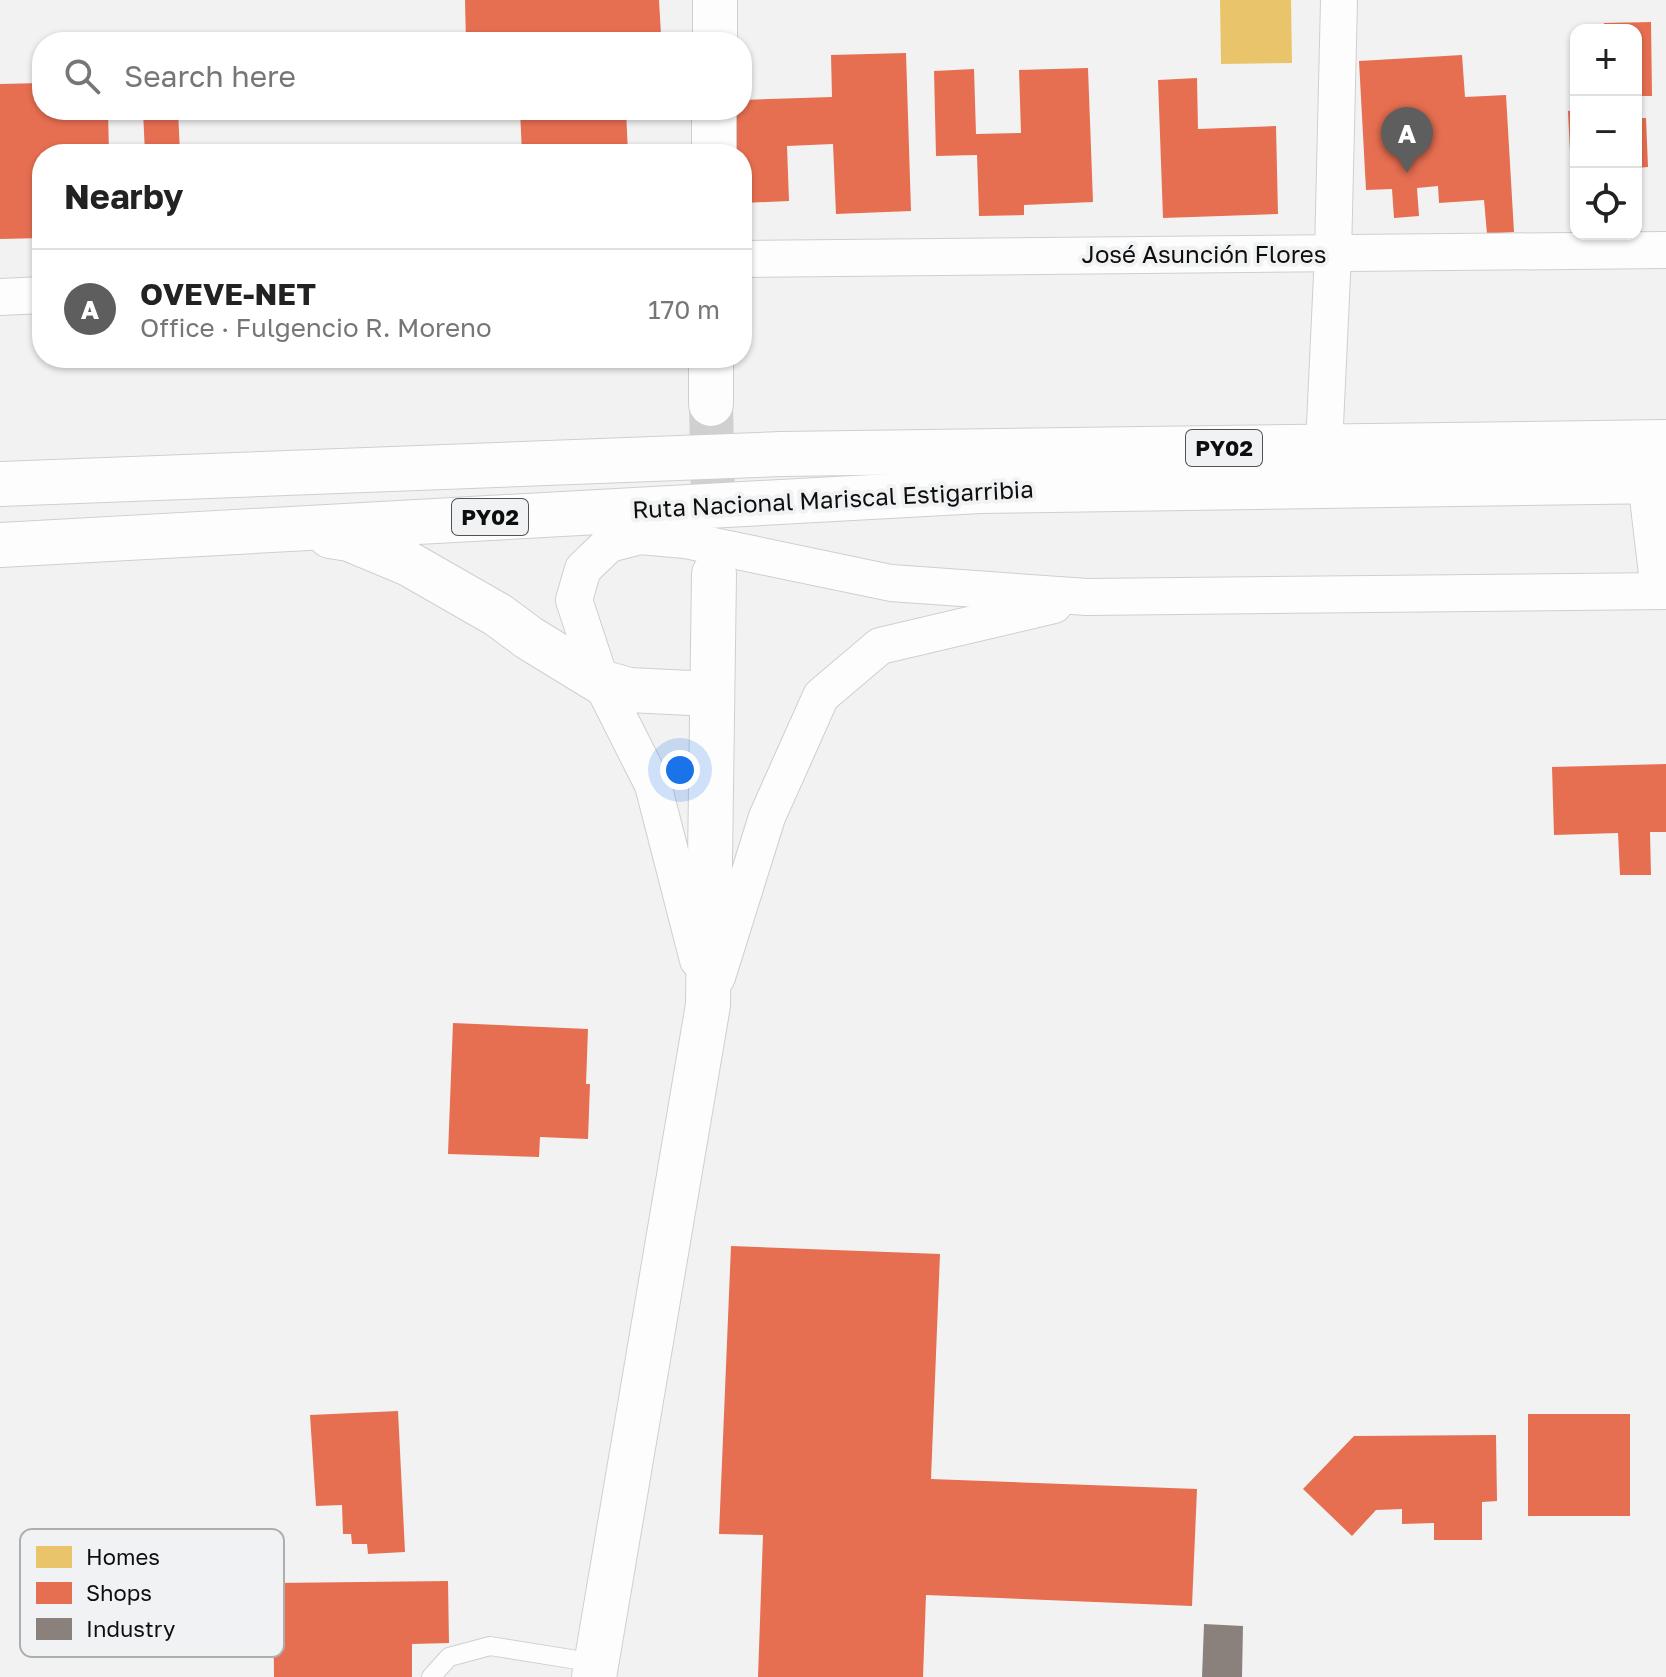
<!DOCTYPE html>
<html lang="en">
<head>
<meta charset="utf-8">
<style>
  :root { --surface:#fff; --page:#f6f6f6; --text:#222; --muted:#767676; --line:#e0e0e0; --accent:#5e5e5e }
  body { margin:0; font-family:"Golos Text",sans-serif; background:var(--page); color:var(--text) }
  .controls { position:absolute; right:24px; top:24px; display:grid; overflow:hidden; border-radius:16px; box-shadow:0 2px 6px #0004 }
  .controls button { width:72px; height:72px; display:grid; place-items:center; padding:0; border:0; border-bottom:2px solid var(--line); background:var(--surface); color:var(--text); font:40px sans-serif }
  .you { position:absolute; left:680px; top:770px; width:28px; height:28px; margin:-20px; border:6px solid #fff; border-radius:50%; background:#1a73e8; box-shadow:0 0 0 12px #1a73e833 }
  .badge { display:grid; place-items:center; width:52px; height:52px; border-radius:50%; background:var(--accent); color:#fff; font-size:26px; font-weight:700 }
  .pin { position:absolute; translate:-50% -66px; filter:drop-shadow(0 2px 4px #0008) }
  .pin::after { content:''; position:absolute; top:42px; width:28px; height:24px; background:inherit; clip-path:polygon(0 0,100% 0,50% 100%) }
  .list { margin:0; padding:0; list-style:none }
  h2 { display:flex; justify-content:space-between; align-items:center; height:104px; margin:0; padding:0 32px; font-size:34px }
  h2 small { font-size:26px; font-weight:400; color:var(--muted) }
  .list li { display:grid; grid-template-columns:52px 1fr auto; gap:24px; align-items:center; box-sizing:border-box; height:120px; padding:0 32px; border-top:2px solid var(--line) }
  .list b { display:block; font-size:30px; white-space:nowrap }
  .list p { margin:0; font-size:26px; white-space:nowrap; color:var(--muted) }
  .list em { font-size:26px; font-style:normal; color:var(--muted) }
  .icon { flex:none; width:44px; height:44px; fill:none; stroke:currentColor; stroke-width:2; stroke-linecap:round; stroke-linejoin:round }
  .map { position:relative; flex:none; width:1666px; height:1677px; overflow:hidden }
  .search { position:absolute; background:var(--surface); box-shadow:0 2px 6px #0004; left:32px; top:32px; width:720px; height:88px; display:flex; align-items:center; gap:20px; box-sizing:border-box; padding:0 28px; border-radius:32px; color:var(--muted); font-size:30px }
  .panel { position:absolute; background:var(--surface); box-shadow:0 2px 6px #0004; left:32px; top:144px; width:720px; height:224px; border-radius:32px }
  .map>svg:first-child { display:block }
</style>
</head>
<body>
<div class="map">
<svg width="1666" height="1677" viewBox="0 0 1666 1677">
  <rect width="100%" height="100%" fill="#f2f2f2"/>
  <path fill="#e9c46a" d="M1220,0H1291L1292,63L1221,64Z"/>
  <g fill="#e76f51">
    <path d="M465,0H659L661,35L466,42Z"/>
    <path d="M1651,22L1652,96H1636V30H1604V23Z"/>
    <path d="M906,53L911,211L836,214L833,144L787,146L789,201L742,203V154H737L735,110H742V100L832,97L831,55Z"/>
    <path d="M1462,55L1465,97L1506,95L1514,232L1487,234L1484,200L1439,203L1438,186L1417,188L1419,216L1394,218L1392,189L1366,190L1359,61Z"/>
    <path d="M1088,68L1093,202L1024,205V215L979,216L977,155L936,156L934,71L974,69L976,134L1021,133L1019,70Z"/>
    <path d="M1197,78L1198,129L1276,126L1278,214L1163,218L1158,80Z"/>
    <path d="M42,83V110H108L109,154H42V238L0,239V84Z"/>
    <path d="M143,110H178L180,154H145Z"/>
    <path d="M520,110H626L628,154H522Z"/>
    <path d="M1576,110V192H1572L1568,111Z"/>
    <path d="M1636,118H1646L1648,167L1636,168Z"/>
    <path d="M1666,764V832H1650L1651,875H1620L1618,833L1554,835L1552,767Z"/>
    <path d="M453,1023L588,1029L586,1084H590L588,1139L540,1137L539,1157L448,1154Z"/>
    <path d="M731,1246L940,1254L931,1479L1197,1489L1192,1606L926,1595L923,1677H758L763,1535L719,1534Z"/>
    <path d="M398,1411L405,1552L368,1554L367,1544H352L351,1534H343L342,1505L316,1506L310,1415Z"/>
    <rect x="1528" y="1414" width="102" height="102"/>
    <path d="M1496,1435L1497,1501L1482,1502V1540H1434V1523L1402,1524V1509L1376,1510L1352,1536L1303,1489L1354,1436Z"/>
    <path d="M448,1581L449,1643L412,1644V1677H274L273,1583Z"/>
  </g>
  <path fill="#8a817c" d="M1204,1624L1243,1626L1242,1677H1202Z"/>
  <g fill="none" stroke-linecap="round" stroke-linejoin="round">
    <path stroke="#d0d0d0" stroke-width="44" stroke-dasharray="44 22" stroke-linecap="butt" d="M711,404L714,544"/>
    <defs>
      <path id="lane" d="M431,1677L449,1657L490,1646L596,1663"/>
      <g id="street">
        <path d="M742,259L1666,250"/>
        <path d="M0,297L42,295"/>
        <path d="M1324,446L1333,254L1339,0"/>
        <path d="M1646,481L1659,591"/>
        <path d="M698,960L653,785L601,682L574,600L583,569L609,544L640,536L685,540L891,583L1087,597L1666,591"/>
        <path d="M717,977L767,817L821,696L880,646L1054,605"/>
      </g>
      <g id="secondary">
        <path d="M715,42V0"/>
        <path d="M714,154V110"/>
        <path d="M711,404V358"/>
        <path d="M594,1677L708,1005L714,574"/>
      </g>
      <g id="highway">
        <path d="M0,484L781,454L1666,442"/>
        <path d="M330,536L349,539L409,564L498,615L529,638L601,682L629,690L711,694"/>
        <path d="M0,545L980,491L1666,481"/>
      </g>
    </defs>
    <use href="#lane" stroke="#cfcfcf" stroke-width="20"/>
    <use href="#street" stroke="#cfcfcf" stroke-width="38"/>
    <use href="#secondary" stroke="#cfcfcf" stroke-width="46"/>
    <use href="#highway" stroke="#cfcfcf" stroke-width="46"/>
    <use href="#lane" stroke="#fdfdfd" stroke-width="18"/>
    <use href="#street" stroke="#fdfdfd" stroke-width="36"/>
    <use href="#secondary" stroke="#fdfdfd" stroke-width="44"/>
    <use href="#highway" stroke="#fdfdfd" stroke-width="44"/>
  </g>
  <g text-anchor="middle" stroke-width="8" stroke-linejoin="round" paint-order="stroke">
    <g fill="#f1f2f3" stroke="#525253" stroke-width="2">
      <rect x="1186" y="430" width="76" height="36" rx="6"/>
      <rect x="452" y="499" width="76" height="36" rx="6"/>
    </g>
    <g font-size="22" font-weight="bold" fill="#0e0e0e">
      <text x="1224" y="456">PY02</text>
      <text x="490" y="525">PY02</text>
    </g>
    <g font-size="24" fill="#0e0e0e" stroke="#f1f2f3">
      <text x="1204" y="263">José Asunción Flores</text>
      <text transform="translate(833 500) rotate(-3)" y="8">Ruta Nacional Mariscal Estigarribia</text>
    </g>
  </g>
  <rect x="20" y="1529" width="264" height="128" rx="12" fill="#f1f2f3" stroke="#adaeae" stroke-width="2"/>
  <rect x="36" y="1546" width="36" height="22" fill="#e9c46a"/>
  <rect x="36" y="1582" width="36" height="22" fill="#e76f51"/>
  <rect x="36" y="1618" width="36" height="22" fill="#8a817c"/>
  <g font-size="22" fill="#0e0e0e">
    <text x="86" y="1565">Homes</text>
    <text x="86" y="1601">Shops</text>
    <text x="86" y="1637">Industry</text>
  </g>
</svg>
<div class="controls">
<button>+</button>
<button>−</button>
<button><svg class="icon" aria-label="locate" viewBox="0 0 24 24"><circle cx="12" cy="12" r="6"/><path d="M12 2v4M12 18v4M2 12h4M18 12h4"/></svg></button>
</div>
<div class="you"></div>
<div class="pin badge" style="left:1407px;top:173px">A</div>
<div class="search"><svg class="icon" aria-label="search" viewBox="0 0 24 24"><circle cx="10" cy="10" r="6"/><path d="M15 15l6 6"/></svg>Search here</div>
<section class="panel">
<h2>Nearby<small></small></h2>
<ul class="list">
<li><span class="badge">A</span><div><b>OVEVE-NET</b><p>Office · Fulgencio R. Moreno</p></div><em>170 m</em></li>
</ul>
</section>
</div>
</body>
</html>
